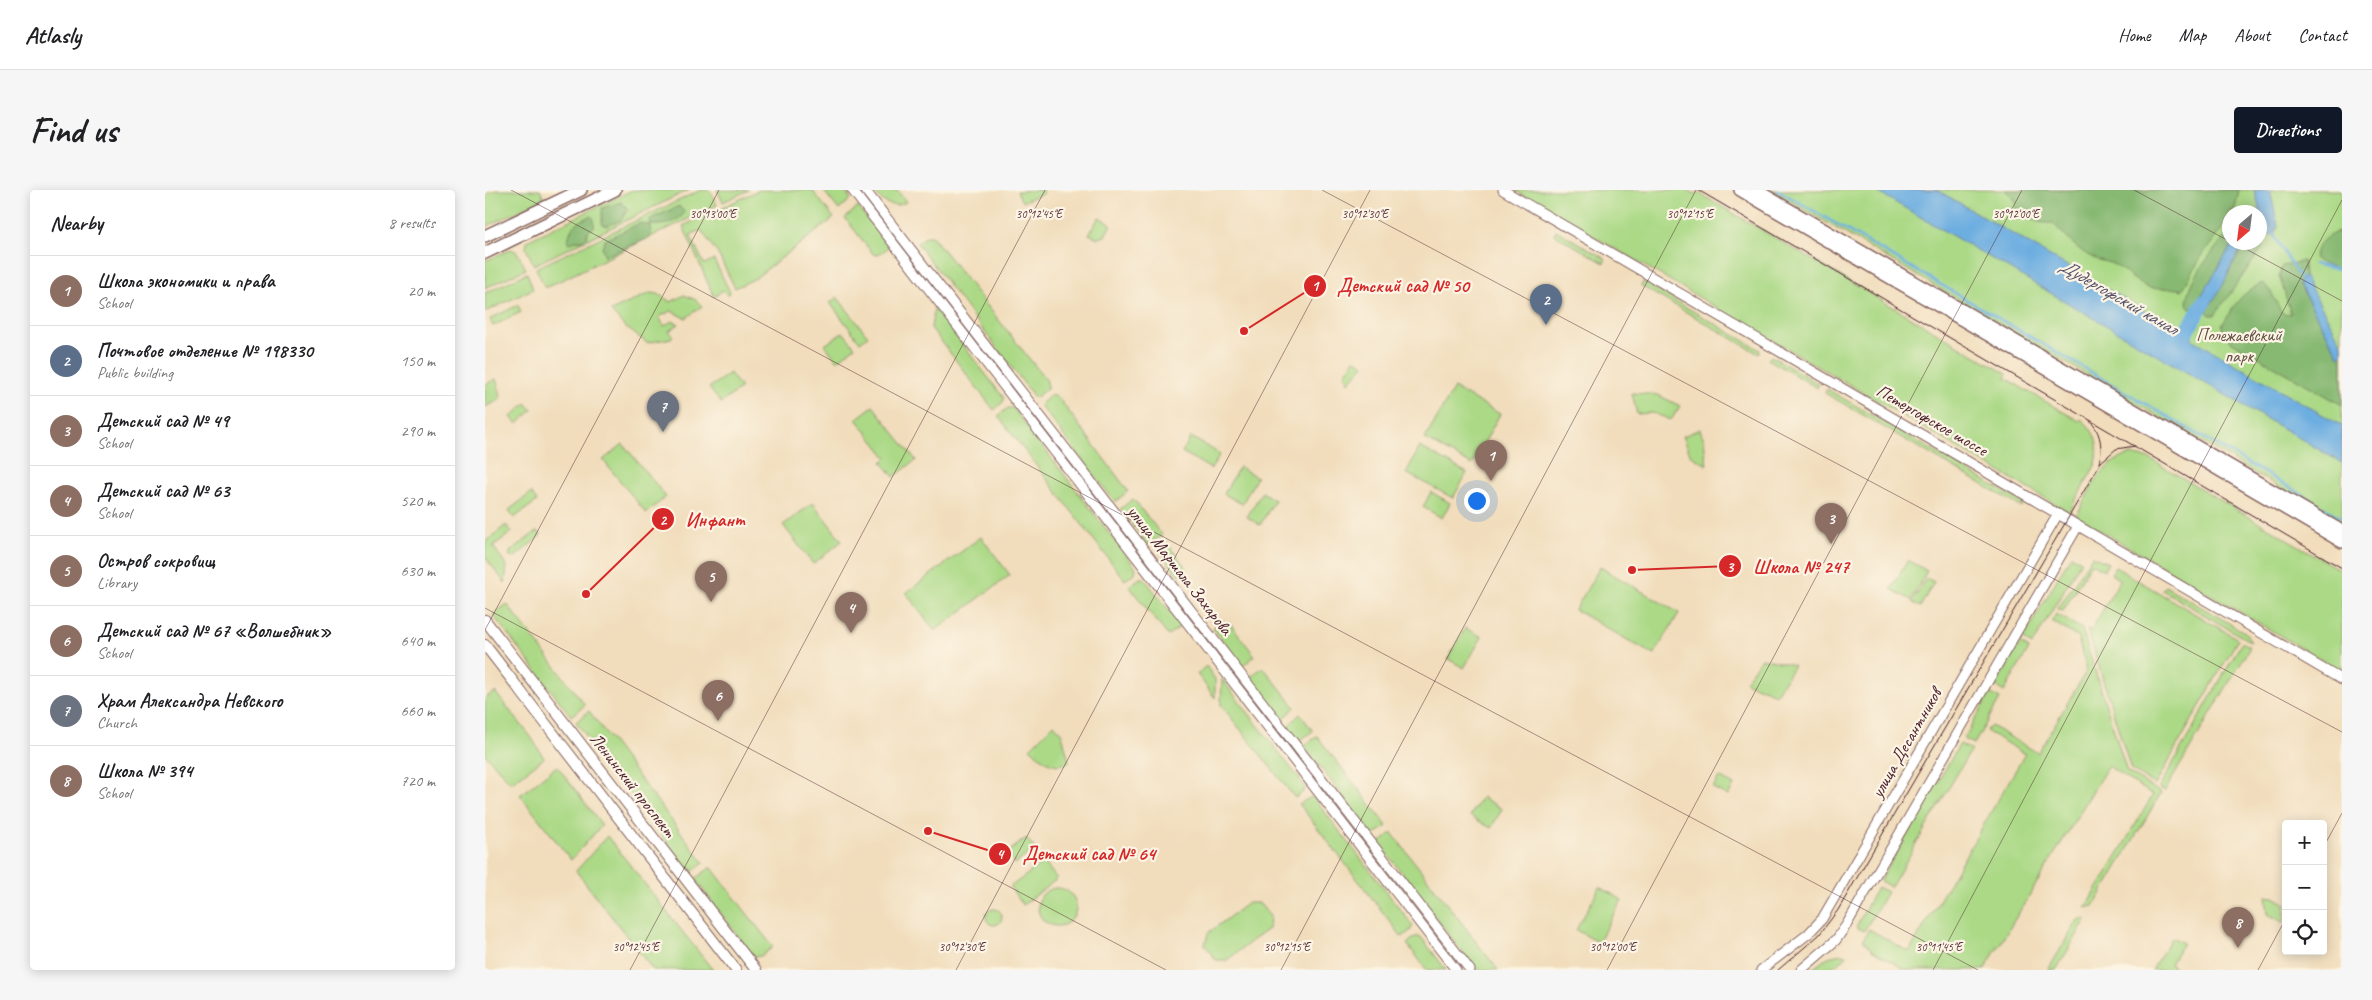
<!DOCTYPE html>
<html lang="en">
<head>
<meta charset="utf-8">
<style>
  :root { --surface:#fff; --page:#f6f6f6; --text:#202124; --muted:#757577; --line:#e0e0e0; --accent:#111827 }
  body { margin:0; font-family:Caveat,sans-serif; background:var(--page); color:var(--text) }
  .controls { position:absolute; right:15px; bottom:15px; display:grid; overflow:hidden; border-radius:5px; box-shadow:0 2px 12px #0003 }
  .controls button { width:45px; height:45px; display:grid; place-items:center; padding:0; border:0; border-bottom:1px solid var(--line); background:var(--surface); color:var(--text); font:25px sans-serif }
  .compass { position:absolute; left:1737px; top:15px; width:45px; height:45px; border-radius:50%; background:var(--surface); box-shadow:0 2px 12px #0003; rotate:208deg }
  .you { position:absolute; left:991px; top:310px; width:18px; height:18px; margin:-12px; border:4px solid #fff; border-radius:50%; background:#1a73e8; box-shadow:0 0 0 8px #1a73e833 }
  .badge { display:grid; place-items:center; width:32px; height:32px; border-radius:50%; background:var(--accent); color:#fff; font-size:16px; font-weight:700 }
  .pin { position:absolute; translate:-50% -41px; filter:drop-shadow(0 1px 2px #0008) }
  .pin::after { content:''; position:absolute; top:26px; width:18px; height:15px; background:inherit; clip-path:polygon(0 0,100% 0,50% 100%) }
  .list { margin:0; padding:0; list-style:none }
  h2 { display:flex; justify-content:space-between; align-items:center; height:65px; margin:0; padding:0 20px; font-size:21px }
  h2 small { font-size:16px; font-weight:400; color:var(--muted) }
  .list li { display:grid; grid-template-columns:32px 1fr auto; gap:15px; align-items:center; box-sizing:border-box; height:70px; padding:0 20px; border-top:1px solid var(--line) }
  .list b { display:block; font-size:19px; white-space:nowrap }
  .list p { margin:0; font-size:16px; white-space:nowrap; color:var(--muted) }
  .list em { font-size:16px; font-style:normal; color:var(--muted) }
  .icon { flex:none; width:28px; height:28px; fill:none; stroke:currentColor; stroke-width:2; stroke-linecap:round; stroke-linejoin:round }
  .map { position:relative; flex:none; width:1857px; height:780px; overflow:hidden; border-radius:5px }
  header { display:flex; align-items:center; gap:30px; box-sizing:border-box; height:70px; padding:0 25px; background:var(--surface); border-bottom:1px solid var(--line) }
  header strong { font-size:24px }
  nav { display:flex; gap:28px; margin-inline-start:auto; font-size:18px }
  .intro { display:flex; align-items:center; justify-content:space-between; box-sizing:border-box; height:120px; padding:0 30px }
  h1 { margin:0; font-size:35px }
  .button { padding:12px 22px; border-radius:5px; background:var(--accent); color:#fff; font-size:18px; font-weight:700 }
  main { display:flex; gap:30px; padding:0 30px }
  aside { flex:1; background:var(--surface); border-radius:5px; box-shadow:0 2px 12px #0003 }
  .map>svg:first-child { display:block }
</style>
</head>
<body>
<header>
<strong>Atlasly</strong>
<nav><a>Home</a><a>Map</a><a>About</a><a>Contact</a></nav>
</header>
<div class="intro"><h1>Find us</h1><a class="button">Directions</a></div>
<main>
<aside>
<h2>Nearby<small>8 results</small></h2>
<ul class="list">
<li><span class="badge" style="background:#8d6e63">1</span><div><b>Школа экономики и права</b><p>School</p></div><em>20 m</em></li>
<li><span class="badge" style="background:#5c6f8a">2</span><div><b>Почтовое отделение № 198330</b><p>Public building</p></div><em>150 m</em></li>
<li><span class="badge" style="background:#8d6e63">3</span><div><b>Детский сад № 49</b><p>School</p></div><em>290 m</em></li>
<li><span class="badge" style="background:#8d6e63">4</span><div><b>Детский сад № 63</b><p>School</p></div><em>520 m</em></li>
<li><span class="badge" style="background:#8d6e63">5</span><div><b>Остров сокровищ</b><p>Library</p></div><em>630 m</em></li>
<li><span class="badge" style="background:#8d6e63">6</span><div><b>Детский сад № 67 «Волшебник»</b><p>School</p></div><em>640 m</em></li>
<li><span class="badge" style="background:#6b7280">7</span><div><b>Храм Александра Невского</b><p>Church</p></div><em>660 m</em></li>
<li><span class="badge" style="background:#8d6e63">8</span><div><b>Школа № 394</b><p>School</p></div><em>720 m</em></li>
</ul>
</aside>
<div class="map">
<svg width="1857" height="780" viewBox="0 0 1857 780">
  <rect width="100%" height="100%" fill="#fcf5e5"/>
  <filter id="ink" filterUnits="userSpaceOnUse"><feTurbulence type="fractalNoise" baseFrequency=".02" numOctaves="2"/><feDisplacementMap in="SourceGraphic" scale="10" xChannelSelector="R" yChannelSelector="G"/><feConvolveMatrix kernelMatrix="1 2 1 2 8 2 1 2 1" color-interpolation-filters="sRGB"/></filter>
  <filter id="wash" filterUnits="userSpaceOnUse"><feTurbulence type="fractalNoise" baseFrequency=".0096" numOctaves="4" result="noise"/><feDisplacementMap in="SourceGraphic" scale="20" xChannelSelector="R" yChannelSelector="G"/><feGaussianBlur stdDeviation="1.12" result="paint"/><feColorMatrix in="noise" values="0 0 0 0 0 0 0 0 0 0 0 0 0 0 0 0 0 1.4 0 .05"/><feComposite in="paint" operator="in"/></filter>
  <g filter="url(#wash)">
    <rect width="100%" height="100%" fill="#f1ddbc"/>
    <g fill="#abd986" stroke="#7a7c58" fill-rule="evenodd">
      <path d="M11,0H55L59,9L0,37V5Z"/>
      <path d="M147,0H204L49,75L41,58L42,51Z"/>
      <path d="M216,0H225L232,15L60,98L51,78Z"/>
      <path d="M232,0H264L238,12Z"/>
      <path d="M274,0H327L349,28L269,89L250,98L233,64L216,40L205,45L219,74L229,70L245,102L243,105L238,100L229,107L198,36Z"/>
      <path d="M338,0H359L366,9L354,20Z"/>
      <path d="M388,0H412L421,12C406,20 397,12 388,0Z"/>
      <path d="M557,0L559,3L537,12L532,1Z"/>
      <path d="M1029,0H1202L1210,4L1212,2L1522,184L1520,188L1594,231L1596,229C1611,241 1615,256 1611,274L1584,322Z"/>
      <path d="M1286,0H1857V334ZM1744,22H1774V52H1744Z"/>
      <path d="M373,17L404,57L393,65L388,64L360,28Z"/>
      <path d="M614,27L626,34L620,46L613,48L604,44Z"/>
      <path d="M1071,40L1121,69L1119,73L1069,44Z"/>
      <path d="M442,46H447L562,191V198L550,208L432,53Z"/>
      <path d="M26,59L32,62L41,79L0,98V71Z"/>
      <path d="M42,83L48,99L0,122V103Z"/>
      <path d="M1158,92L1275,160L1274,164L1156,96Z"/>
      <path d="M165,103L173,104L186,112L199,105L211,110L217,116L201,128L186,121L174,127L179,136L187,131L194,134L184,141L188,145L186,148L162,153L139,136L126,121Z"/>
      <path d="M352,107L383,146L375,152L345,113Z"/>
      <path d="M33,115L36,122L8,136L5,129Z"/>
      <path d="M449,118L519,208L518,212L509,220L446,138Z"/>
      <path d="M358,142L370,157L352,171L340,155Z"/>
      <path d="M1286,166L1334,194L1332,198L1283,169Z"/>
      <path d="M870,169L879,175L864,192L860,184Z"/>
      <path d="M245,183L256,198L236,213L224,198Z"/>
      <path d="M11,189L16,205L14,210L0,217V195Z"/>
      <path d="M969,198L1015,224L987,275L940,249Z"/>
      <path d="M1342,199L1538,313L1536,317L1340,203Z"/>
      <path d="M1147,203L1173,205L1195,216L1186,230L1168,223L1152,224Z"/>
      <path d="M566,205L573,207L643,301L630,312L555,215Z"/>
      <path d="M41,213L47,220L32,234L26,227Z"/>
      <path d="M388,216L431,270L409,287L397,272L402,268L371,229Z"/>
      <path d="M523,218H528L651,378L650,383L640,390L513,226Z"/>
      <path d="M1215,239L1219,250L1222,275L1206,266L1198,246Z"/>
      <path d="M706,247L735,264L726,279L697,262Z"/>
      <path d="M138,254L181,307L161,323L118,270Z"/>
      <path d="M935,257L982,283L968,308L921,283Z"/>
      <path d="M1645,265L1665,269L1857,381V482L1591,326C1605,302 1615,272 1645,265Z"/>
      <path d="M754,277L772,287L757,314L739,304Z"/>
      <path d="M777,302L790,310L775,335L762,327Z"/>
      <path d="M946,302L965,313L957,328L938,317Z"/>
      <path d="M46,303L52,311L29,328L24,320Z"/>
      <path d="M648,309L677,345L663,355L635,319Z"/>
      <path d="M328,313L357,351L328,374L298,335Z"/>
      <path d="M21,335L27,342L8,356L22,376L20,393L0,367V352Z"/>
      <path d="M52,341L56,344L54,347L29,368L25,367V362Z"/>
      <path d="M496,347L525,385L450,441L421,403Z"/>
      <path d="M681,352L702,379L694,386L673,359Z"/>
      <path d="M1586,365L1596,371L1547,455L1538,449Z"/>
      <path d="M1607,366L1623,373L1619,380L1606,373L1578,421L1573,419Z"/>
      <path d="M1423,370L1442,381L1426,410L1406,399Z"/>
      <path d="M1115,377L1194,423L1169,465L1090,420Z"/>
      <path d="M1630,377L1753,449L1670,595L1646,580L1602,438L1606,441L1635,390L1626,384Z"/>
      <path d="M655,388H659L696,436L683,446L644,396Z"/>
      <path d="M1441,388L1449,392L1435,417L1427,412Z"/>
      <path d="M1680,396L1761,443L1766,452L1677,400Z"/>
      <path d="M22,414L100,515L86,526L8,425Z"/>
      <path d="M1571,424L1597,439L1642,582L1676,603L1609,716L1601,718L1668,605L1623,576L1499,780H1421L1388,761L1378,750L1384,739L1424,762L1540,564L1501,541L1506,536L1553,563L1602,480L1593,448L1567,431Z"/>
      <path d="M738,430L741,434L744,432L770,466L757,476L728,438Z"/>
      <path d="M980,438L997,447L979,478L963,469Z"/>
      <path d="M1757,452L1765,457L1680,601L1674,598Z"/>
      <path d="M1535,453L1544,459L1519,502L1510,496Z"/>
      <path d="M1276,468L1309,475L1291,504L1260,492Z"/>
      <path d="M721,476L730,489V508L712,484Z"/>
      <path d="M778,477L810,517L798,530L765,487Z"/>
      <path d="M737,489L820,596L818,602L810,608L736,515Z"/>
      <path d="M10,502L46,547L59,568L26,593L0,564V508Z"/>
      <path d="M1505,503L1515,509L1489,554L1479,549Z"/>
      <path d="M104,521L219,673L205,683L91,532Z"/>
      <path d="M815,524L828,541L814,551L803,536Z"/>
      <path d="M569,534L577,544L584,572C568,580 557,569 545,558Z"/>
      <path d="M832,546L902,636L888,646L819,556Z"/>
      <path d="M1475,554L1486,560L1406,697L1395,691Z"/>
      <path d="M72,576L117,635L86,670L35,605Z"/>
      <path d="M1234,587L1249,595L1243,606L1228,598Z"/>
      <path d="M826,607L829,608L928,736L925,741L917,747L814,614Z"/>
      <path d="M997,607L1017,619L1006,638L985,626Z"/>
      <path d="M907,643L1013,780H991L894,653Z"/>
      <path d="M122,646L223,774L228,780H168L91,681Z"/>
      <path d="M541,648L550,659L530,674L522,663Z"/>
      <path d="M559,672L572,689L538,715L525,697Z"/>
      <path d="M226,677L288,757L276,766L269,767L210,689Z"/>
      <path d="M1115,697L1137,710L1113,752L1091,740Z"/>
      <path d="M1392,697L1402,702L1379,741L1371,737Z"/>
      <circle cx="572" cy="717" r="19"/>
      <path d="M1781,706L1789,707L1801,714L1799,733L1783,724Z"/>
      <path d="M763,713H774L785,726L784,738L742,770H731L720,755L723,743Z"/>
      <circle cx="509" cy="727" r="8"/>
      <path d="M1599,728L1601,730L1571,780H1563L1593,730Z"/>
      <path d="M930,747H936L961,780H942L922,754Z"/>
      <path d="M1687,747L1698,753L1685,774L1693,780H1667Z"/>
      <path d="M1356,764L1362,765C1355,777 1338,780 1326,780L1343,767Z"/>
    </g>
    <g fill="#88b973" stroke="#696c4f">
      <path d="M1520,0H1754L1751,15L1748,22H1744C1744,34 1722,57 1715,69C1709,79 1704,90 1697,100C1685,96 1672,101 1662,97C1650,92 1641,82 1630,75C1624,72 1615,71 1608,68C1592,60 1580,46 1568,33C1553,34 1541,29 1531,18L1530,10Z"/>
      <path d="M136,12L143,19L136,30L122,36L117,34V18Z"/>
      <path d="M194,16L200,23C191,33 179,36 166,35L165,29Z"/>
      <path d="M106,26L109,29V37L102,42V47L97,50L83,53C84,36 92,32 106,26Z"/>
      <path d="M155,33L164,35L167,43L162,49L120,66L117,58L120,50Z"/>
      <path d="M1857,41V82C1847,76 1838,76 1829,68C1832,53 1842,44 1857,41Z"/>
      <path d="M1744,42V52L1748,53L1710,118H1705L1702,114C1704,87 1728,62 1744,42Z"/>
      <path d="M1775,49L1779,51L1778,57L1730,125H1725L1722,121C1729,109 1755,58 1763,54C1766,52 1771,53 1774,52Z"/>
      <path d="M1818,71L1819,86L1813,93L1854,166H1857V215L1747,152L1738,144L1737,135C1749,116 1756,102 1778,93L1786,102L1797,123L1806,124L1794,85L1797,76Z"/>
    </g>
    <g fill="#6daee1" stroke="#5c6686">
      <path d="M1389,0H1452L1685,136L1695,142L1698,140L1707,145V149L1857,236V273Z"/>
      <path d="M1769,0H1785L1793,36L1789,44L1775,48L1776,24Z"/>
      <path d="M1748,53H1765C1750,61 1745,82 1738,95C1730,108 1722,120 1714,132L1704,126Z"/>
      <path d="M1819,86L1857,154V166H1854L1813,93Z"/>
    </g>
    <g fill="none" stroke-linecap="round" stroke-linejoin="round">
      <g stroke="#6daee1" stroke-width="2.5">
        <path d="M1293,0L1857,328"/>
        <path d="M1788,43L1815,89"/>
        <path d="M1829,74L1857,81"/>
      </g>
      <path stroke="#6daee1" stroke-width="15" d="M1691,159L1719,112"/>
    </g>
  </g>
  <g filter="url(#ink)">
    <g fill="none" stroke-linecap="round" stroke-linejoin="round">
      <defs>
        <g id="tertiary">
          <path d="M367,0L971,780"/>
          <path d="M380,0L985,780"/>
          <path d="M1018,0L1857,490"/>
          <path d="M1276,780L1323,744L1337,729L1573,324"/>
          <path d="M1316,780L1351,750L1362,734L1593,336"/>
        </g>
        <g id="secondary">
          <path d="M0,430L271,780"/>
          <path d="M0,455L251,780"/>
        </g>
        <g id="primary">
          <path d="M1255,0L1857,352"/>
          <path d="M1271,0L1857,341"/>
          <path d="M0,46L96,0"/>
          <path d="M0,63L130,0"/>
        </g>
      </defs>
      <use href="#tertiary" stroke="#84625e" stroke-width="11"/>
      <use href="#secondary" stroke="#84625e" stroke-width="12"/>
      <use href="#primary" stroke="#84625e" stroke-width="14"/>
      <use href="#tertiary" stroke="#fff" stroke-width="9"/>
      <use href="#secondary" stroke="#fff" stroke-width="10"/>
      <use href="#primary" stroke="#fff" stroke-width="11"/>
      <g stroke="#4a1f2b" stroke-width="1">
        <path d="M1213,0L1857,378"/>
        <path d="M1605,231C1616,242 1618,258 1614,273"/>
        <path d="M1293,780L1334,745L1353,720L1616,272L1631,259L1650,256"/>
      </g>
    </g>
  </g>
  <path fill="none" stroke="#4a1f2b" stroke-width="1" stroke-opacity="0.45" d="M26,0L1493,780M837,0L1857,542M1649,0L1744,51M1748,52L1857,111M0,418L681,780M0,440L234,0M1838,658L1857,623M145,780L560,0M471,780L885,0M796,780L1211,0M1122,780L1537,0M1448,780L1857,10M1773,780L1801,728"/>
  <g text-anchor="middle" stroke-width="4.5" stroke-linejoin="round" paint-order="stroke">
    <g font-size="18" fill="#624e42" stroke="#fcf5e5">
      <text x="1754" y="151">Полежаевский<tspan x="1754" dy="21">парк</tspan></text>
    </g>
    <g font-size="18" fill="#4a1f2b" stroke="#fcf5e5">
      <text transform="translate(1447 230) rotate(30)" y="6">Петергофское шоссе</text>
      <text transform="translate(695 380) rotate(52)" y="6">улица Маршала Захарова</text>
      <text transform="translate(1421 553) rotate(-60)" y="6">улица Десантников</text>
      <text transform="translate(148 595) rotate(52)" y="6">Ленинский проспект</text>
    </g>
    <g font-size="19" font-style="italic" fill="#56516b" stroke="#fcf5e5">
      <text transform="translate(1634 106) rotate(30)" y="7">Дудергофский канал</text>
    </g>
  </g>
  <g font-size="12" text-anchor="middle" fill="#4a1f2b" stroke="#fcf5e5" stroke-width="4.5" stroke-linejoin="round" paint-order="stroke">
    <text x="228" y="28">30°13'00"E</text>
    <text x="554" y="28">30°12'45"E</text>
    <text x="880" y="28">30°12'30"E</text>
    <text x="1205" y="28">30°12'15"E</text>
    <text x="1531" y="28">30°12'00"E</text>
    <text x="151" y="761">30°12'45"E</text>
    <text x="477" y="761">30°12'30"E</text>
    <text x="802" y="761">30°12'15"E</text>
    <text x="1128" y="761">30°12'00"E</text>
    <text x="1454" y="761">30°11'45"E</text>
  </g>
  <path fill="none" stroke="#d62828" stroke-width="2" d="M759 141L830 96M101 404L178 329M1147 380L1245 376M443 641L515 664"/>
  <g fill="#d62828" stroke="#fcf5e5" stroke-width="2">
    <circle cx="759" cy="141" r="5"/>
    <circle cx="101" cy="404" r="5"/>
    <circle cx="1147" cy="380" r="5"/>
    <circle cx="443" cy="641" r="5"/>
    <circle cx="830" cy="96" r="12"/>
    <circle cx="178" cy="329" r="12"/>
    <circle cx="1245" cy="376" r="12"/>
    <circle cx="515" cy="664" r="12"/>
  </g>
  <g font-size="15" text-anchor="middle" font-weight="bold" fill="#fff">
    <text x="830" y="101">1</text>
    <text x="178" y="335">2</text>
    <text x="1245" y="382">3</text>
    <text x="515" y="669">4</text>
  </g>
  <g font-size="19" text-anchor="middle" font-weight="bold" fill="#d62828" stroke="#fcf5e5" stroke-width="4.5" stroke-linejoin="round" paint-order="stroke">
    <text x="918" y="102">Детский сад № 50</text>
    <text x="230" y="336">Инфант</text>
    <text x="1316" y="383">Школа № 247</text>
    <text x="604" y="670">Детский сад № 64</text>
  </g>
</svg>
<div class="controls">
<button>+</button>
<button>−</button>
<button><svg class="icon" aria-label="locate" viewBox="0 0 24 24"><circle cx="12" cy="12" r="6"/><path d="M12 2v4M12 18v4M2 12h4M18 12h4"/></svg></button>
</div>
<svg class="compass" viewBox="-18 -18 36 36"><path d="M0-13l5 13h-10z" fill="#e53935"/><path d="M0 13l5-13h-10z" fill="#757577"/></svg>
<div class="you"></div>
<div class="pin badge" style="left:1006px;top:291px;background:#8d6e63">1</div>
<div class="pin badge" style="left:1061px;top:135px;background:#5c6f8a">2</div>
<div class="pin badge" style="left:1346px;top:354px;background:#8d6e63">3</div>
<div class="pin badge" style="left:366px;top:443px;background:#8d6e63">4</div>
<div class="pin badge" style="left:226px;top:412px;background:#8d6e63">5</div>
<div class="pin badge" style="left:233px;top:531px;background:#8d6e63">6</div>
<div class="pin badge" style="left:178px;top:242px;background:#6b7280">7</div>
<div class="pin badge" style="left:1753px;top:758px;background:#8d6e63">8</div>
</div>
</main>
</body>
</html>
